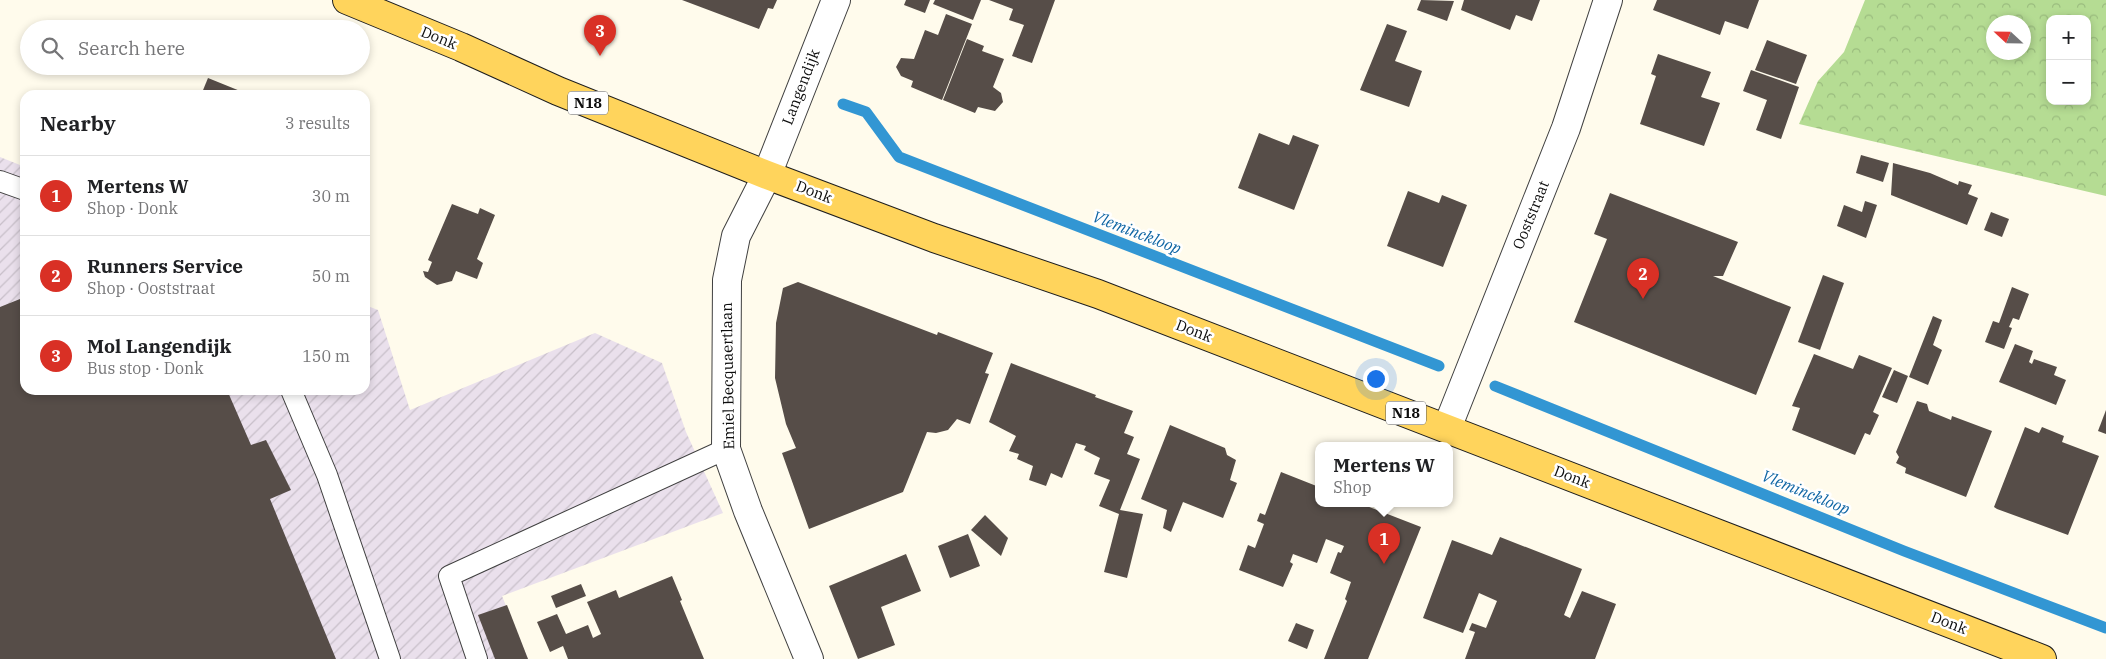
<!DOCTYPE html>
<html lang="en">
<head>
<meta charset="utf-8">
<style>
  :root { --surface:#fff; --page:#f6f6f6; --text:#202124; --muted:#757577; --line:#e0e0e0; --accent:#d93025 }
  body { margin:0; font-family:"IBM Plex Serif",serif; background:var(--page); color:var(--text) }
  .controls { position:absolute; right:15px; top:15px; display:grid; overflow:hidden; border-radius:10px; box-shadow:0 2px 8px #0003 }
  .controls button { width:45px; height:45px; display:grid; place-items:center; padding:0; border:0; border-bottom:1px solid var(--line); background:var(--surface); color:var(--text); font:25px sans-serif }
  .compass { position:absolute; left:1986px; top:15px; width:45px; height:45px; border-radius:50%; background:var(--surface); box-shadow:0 2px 8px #0003; rotate:292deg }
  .you { position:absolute; left:1375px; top:378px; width:18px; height:18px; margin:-12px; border:4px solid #fff; border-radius:50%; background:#1a73e8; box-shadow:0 0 0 8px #1a73e833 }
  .badge { display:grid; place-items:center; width:32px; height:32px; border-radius:50%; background:var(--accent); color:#fff; font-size:16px; font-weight:700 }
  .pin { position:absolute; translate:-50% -41px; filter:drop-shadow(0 1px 2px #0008) }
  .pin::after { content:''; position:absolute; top:26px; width:18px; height:15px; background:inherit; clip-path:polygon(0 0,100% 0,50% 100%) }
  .popup { position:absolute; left:1315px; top:442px; width:138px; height:65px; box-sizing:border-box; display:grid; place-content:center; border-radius:10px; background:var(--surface); filter:drop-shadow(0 1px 4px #0005); font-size:16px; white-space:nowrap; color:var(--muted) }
  .popup b { font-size:19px; color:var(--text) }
  .popup::after { content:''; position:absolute; left:50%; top:100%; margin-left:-10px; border:10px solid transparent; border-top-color:var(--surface) }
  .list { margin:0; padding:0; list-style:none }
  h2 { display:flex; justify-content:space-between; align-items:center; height:65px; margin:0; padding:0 20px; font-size:21px }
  h2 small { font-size:16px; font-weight:400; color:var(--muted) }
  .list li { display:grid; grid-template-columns:32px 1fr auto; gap:15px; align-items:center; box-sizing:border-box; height:80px; padding:0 20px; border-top:1px solid var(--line) }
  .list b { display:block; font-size:19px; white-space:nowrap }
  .list p { margin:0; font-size:16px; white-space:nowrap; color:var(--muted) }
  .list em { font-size:16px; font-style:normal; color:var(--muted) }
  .icon { flex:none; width:28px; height:28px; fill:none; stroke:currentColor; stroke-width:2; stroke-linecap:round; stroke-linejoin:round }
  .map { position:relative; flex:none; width:2106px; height:659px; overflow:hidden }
  .search { position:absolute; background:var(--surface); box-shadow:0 2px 8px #0003; left:20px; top:20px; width:350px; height:55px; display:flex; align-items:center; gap:12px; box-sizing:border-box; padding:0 18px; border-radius:28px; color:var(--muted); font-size:19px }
  .panel { position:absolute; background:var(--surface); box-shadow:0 2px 8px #0003; left:20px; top:90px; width:350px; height:305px; border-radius:15px }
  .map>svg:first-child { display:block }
</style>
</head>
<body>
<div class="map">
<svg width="2106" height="659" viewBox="0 0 2106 659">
  <defs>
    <pattern id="industrial-furrows" width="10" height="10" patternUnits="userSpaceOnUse" patternTransform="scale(1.25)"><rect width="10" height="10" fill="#eae0ec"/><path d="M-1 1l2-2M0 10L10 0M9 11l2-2" fill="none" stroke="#c8bfc9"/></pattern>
    <pattern id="forest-crowns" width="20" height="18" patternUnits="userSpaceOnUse" patternTransform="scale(1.25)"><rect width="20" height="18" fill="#b5dc93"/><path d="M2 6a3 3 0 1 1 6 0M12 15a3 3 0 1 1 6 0" fill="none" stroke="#9abc7e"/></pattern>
  </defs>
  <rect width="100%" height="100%" fill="#fffbec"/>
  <path fill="url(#industrial-furrows)" d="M0,157L25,167V390H365V305L378,310L410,410L595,333L662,363L686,432L723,513L502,596L528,659H0Z"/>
  <path fill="url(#forest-crowns)" fill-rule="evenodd" d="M1865,0H2106V196L1799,124L1818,81L1844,52ZM2050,19H2087V101H2050ZM1994,22H2024V52H1994Z"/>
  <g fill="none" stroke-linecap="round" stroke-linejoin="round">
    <g stroke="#3296d3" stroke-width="11">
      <path d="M843,104L866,112L899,157L1439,366"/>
      <path d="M1495,386L1904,551L2106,628"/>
    </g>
  </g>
  <g fill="#564d48">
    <path d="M682,0H777L773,9L768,8L759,29Z"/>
    <path d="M906,0H930L925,13L904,5Z"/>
    <path d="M935,0H981L973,20L933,4Z"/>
    <path d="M989,0H1055L1032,63L1012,56L1024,25L1009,20L1013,9Z"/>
    <path d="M1421,0L1454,1L1447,21L1417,10Z"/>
    <path d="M1464,0H1540L1532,21L1516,15L1510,30L1461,10Z"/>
    <path d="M1657,0H1759L1748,29L1725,21L1720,35L1653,10Z"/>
    <path d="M946,14L972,24L942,100L911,87L913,81L901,76L896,67L901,58L914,59L925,30L938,35Z"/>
    <path d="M1387,24L1407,31L1395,61L1422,71L1409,107L1360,90Z"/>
    <path d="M967,39L984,46L982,51L1004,59L993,87L1001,93L1003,102L995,111L978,107L975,113L943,100Z"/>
    <path d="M1767,40L1807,55L1796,84L1755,70Z"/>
    <path d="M1658,54L1711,72L1701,97L1720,103L1704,146L1640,124L1656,76L1651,74Z"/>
    <path d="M1751,70L1799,87L1781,139L1756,130L1767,100L1743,91Z"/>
    <path d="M208,78L250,95H201Z"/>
    <path d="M1259,133L1289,145L1293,135L1319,145L1294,210L1238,188Z"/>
    <path d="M1861,155L1889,163L1883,182L1856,173Z"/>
    <path d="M1893,163L1930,173L1958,185L1959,181L1972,185L1968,194L1978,198L1967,225L1891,195Z"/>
    <path d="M1408,191L1439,203L1442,195L1467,205L1443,267L1387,246Z"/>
    <path d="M1610,193L1738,242L1723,276H1713L1791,307L1756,395L1574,322L1607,239L1594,234Z"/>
    <path d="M1865,201L1877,205L1866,238L1837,226L1844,205L1862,212Z"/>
    <path d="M452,204L478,214L480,208L495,215L477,259L483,263L477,279L456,271L452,281L437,285L425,277L423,271L428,272L432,262L428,260Z"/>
    <path d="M1991,212L2009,219L2002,237L1984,230Z"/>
    <path d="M1823,275L1844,283L1820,350L1798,342Z"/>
    <path d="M798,282L937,335L938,332L993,353L985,373L989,374L970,424L957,419L948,430L936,433L927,432L903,492L809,529L782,453L796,448L786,424L775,378L776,323L783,288Z"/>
    <path d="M2012,287L2029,294L2019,320L2013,318L2009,327L2012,328L2004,349L1985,342L1993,321L1999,323Z"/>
    <path d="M25,297V390H227L251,445L266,440L291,490L270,499L336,659H0V307Z"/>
    <path d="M1933,316L1942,320L1933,345L1942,350L1928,385L1909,377Z"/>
    <path d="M2015,344L2033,351L2029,362L2032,364L2034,359L2057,367L2054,375L2066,380L2056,405L1999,382Z"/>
    <path d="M1814,354L1853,369L1859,355L1892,368L1873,412L1879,415L1870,435L1865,433L1855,455L1792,430L1800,408L1792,406Z"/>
    <path d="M1011,363L1096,395L1095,397L1133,411L1124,433L1134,437L1127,454L1140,459L1120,510L1143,514L1127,578L1104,572L1119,514L1099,506L1110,480L1094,474L1100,458L1084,450L1086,446L1076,443L1062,478L1051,473L1046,486L1029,480L1033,466L1017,459L1019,454L1009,451L1016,436L989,422Z"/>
    <path d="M1894,370L1908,376L1897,403L1882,397Z"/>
    <path d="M1917,401L1927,404L1929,411L1951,420L1952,416L1992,431L1966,497L1905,473L1906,468L1896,463L1899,457L1896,452Z"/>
    <path d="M2106,410V434L2098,431Z"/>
    <path d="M1170,425L1225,448L1227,455L1236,460L1230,480L1237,483L1223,518L1183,502L1171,532L1163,528L1167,510L1141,499Z"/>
    <path d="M2025,427L2039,433L2042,427L2064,436L2062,442L2099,456L2068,535L1997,509L1994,507Z"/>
    <path d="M1281,472L1319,487V503H1359L1421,527L1368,659H1324L1347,601L1345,599L1351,582L1330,573L1338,552L1341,553L1344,546L1326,539L1317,563L1293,554L1290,562L1293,564L1283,587L1239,570L1248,545L1255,548L1264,524L1257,521L1260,513L1265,515Z"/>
    <path d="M985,515L1008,538L1001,556L971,530Z"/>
    <path d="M968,534L980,566L950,578L938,546Z"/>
    <path d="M1500,537L1582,569L1564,615L1570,618L1582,591L1616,604L1595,659H1465L1475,632L1469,630L1472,623L1486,628L1497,601L1479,593L1463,633L1423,618L1452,540L1492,555Z"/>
    <path d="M906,554L921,591L881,607L895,645L858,659L829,586Z"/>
    <path d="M672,576L682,600L680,601L704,659H568L563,646L550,652L537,622L557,614L566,634L588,625L593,638L601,634L587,602L616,590L619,598Z"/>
    <path d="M581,584L586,596L556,608L551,596Z"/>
    <path d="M507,605L528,659H495L478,615Z"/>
    <path d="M1296,623L1314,630L1307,649L1288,641Z"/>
  </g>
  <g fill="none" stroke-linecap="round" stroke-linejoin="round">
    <defs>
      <g id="service">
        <path d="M0,181L25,190"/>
        <path d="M291,390L327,475L390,659"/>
        <path d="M477,659L449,576L726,449"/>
      </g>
      <g id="minor">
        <path d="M767,175L836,0"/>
        <path d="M1447,428L1566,128L1608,0"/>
      </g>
      <path id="tertiary" d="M767,175L736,236L727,280L726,449L748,511L809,659"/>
      <path id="primary" d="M347,0L461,47L558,91L767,175L934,238L1098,294L2042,659"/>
    </defs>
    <use href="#service" stroke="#404040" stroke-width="22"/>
    <use href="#minor" stroke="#404040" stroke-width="30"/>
    <use href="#tertiary" stroke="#404040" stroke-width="30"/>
    <use href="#primary" stroke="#1e1e1e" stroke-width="30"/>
    <use href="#service" stroke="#fff" stroke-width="20"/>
    <use href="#minor" stroke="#fff" stroke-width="28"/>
    <use href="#tertiary" stroke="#fff" stroke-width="28"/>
    <use href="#primary" stroke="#ffd45c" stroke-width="28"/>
  </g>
  <g text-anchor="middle" stroke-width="5" stroke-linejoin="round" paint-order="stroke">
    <g fill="#fff" stroke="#565656" stroke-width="1">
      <rect x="568" y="91.5" width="40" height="23" rx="4"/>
      <rect x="1386" y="401.5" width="40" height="23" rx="4"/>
    </g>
    <g font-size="14" font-weight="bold" fill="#0d0d0d">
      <text x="588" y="108">N18</text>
      <text x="1406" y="418">N18</text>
    </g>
    <g font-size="15" fill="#0d0d0d" stroke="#fff">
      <text transform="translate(439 38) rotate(22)" y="5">Donk</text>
      <text transform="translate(801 87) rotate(-69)" y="5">Langendijk</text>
      <text transform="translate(814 192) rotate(21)" y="5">Donk</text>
      <text transform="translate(1531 215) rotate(-68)" y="5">Ooststraat</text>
      <text transform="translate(1194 331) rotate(21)" y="5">Donk</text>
      <text transform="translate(728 376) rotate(-91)" y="5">Emiel Becquaertlaan</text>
      <text transform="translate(1572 477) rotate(21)" y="5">Donk</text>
      <text transform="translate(1949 623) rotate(21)" y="5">Donk</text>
    </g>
    <g font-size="16" font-style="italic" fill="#1066a4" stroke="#fff">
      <text transform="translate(1137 232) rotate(21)" y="6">Vleminckloop</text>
      <text transform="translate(1806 492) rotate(22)" y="6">Vleminckloop</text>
    </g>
  </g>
</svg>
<div class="controls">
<button>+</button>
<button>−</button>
</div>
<svg class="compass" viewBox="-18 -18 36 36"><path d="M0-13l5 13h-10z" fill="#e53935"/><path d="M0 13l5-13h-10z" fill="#757577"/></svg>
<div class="you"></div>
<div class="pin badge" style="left:1384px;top:564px">1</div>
<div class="popup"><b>Mertens W</b>Shop</div>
<div class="pin badge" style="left:1643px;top:299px">2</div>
<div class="pin badge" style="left:600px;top:56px">3</div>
<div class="search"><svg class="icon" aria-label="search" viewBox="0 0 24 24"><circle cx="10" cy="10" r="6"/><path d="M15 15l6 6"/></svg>Search here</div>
<section class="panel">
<h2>Nearby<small>3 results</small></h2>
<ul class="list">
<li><span class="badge">1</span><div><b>Mertens W</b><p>Shop · Donk</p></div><em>30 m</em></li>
<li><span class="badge">2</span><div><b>Runners Service</b><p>Shop · Ooststraat</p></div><em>50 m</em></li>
<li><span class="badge">3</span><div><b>Mol Langendijk</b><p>Bus stop · Donk</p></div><em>150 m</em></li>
</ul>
</section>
</div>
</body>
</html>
